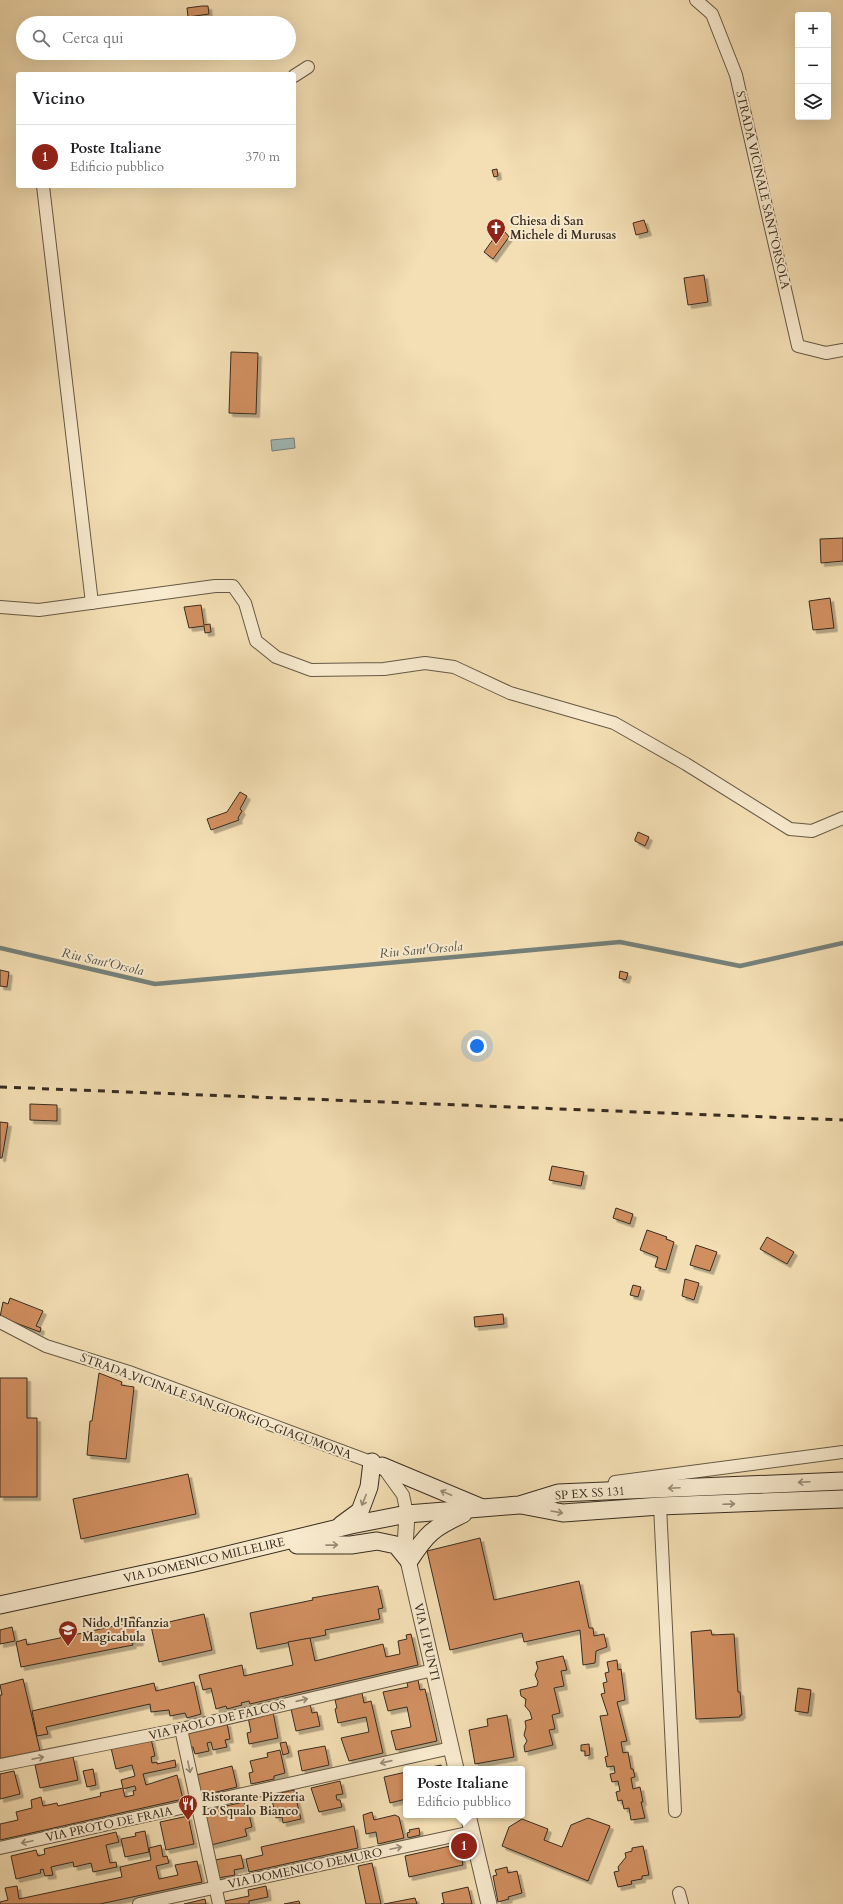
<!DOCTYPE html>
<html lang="it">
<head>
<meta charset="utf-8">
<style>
  :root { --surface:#fff; --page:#f6f6f6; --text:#202124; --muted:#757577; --line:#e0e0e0; --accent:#8f2418 }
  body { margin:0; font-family:Cardo,serif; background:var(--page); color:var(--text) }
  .controls { position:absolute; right:12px; top:12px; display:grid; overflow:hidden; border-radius:4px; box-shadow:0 4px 16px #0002 }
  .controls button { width:36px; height:36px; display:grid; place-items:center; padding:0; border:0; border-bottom:1px solid var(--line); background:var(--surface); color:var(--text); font:20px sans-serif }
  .you { position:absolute; left:477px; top:1046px; width:14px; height:14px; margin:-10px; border:3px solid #fff; border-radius:50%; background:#1a73e8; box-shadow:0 0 0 6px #1a73e833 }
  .badge { display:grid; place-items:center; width:26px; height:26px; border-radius:50%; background:var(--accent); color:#fff; font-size:13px; font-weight:700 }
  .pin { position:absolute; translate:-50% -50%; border:2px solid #fff; box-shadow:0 1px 4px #0006 }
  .popup { position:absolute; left:403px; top:1766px; width:122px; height:52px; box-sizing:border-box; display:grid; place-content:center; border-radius:4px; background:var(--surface); filter:drop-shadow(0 1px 3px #0005); font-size:13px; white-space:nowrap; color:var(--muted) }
  .popup b { font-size:15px; color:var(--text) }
  .popup::after { content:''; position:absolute; left:50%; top:100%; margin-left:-8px; border:8px solid transparent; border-top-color:var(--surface) }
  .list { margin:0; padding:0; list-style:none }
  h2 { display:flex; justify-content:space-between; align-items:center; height:52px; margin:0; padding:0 16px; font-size:17px }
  h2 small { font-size:13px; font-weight:400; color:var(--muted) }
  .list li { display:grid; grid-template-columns:26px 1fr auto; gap:12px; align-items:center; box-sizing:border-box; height:64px; padding:0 16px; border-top:1px solid var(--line) }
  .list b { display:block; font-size:15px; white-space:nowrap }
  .list p { margin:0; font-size:13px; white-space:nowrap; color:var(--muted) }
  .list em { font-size:13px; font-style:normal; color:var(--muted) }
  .icon { flex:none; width:22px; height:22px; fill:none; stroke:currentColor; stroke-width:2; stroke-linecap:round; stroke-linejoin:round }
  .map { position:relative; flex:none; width:843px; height:1904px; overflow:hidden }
  .search { position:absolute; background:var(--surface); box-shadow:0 4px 16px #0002; left:16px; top:16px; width:280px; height:44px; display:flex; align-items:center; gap:10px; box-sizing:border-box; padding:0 14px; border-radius:22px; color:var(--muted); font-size:15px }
  .panel { position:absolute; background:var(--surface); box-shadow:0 4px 16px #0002; left:16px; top:72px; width:280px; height:116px; border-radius:4px }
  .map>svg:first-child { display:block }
</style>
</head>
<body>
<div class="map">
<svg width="843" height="1904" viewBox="0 0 843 1904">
  <defs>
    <filter id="shadow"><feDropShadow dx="3.5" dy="3.5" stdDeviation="0" flood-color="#0004"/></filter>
  </defs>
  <rect width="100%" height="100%" fill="#f4dfb4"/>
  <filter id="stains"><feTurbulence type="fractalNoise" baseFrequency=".005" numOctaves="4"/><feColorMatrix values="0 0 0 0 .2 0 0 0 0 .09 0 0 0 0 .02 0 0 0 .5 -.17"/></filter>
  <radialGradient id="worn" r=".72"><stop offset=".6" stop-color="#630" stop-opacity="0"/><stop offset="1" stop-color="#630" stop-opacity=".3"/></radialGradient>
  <path fill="#9fbab6" stroke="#75817a" d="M294,438L295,448L272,451L271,440Z"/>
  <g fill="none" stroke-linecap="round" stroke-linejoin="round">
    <path stroke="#75817a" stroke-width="4.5" d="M0,948L155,984L620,942L740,966L843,943"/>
  </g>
  <g fill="#d18f61" stroke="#372c1f" fill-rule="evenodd" filter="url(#shadow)">
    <path d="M202,6H208L209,14L188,17L187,8Z"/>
    <path d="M497,169L498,176L494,177L492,170Z"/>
    <path d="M644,220L648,232L636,235L633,223Z"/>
    <path d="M499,231L505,232L509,237L493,259L484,252Z"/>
    <path d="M704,275L708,302L688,305L684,278Z"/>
    <path d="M231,352L258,353L256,414L229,413Z"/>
    <path d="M843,538V561L821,563L820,539Z"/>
    <path d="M830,598L834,628L813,630L809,601Z"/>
    <path d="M201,605L204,625L210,624L211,632L205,633L204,626L189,628L184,607Z"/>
    <path d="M240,792L247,796L240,809L242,811L238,818L239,820L211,830L207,819L227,812Z"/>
    <path d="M638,832L649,837L645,846L635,841V839Z"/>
    <path d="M0,970L9,972L7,987L0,986Z"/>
    <path d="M620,971L628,973L626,980L619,978Z"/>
    <path d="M30,1104L57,1105V1121L30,1120Z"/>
    <path d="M0,1122L8,1123L2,1158H0Z"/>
    <path d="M552,1166L584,1172L581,1186L549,1180Z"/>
    <path d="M616,1208L633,1214L630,1224L613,1218Z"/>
    <path d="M647,1230L667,1237L666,1239L674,1242L666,1270L655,1267L658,1257L640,1250Z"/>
    <path d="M767,1237L794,1252L787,1264L760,1249Z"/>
    <path d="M696,1245L717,1252L710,1271L690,1265Z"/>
    <path d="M685,1279L699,1283L694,1300L682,1296Z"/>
    <path d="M633,1285L641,1287L638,1297L630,1295Z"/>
    <path d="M10,1298L43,1311L36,1326L41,1328L40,1332L0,1317L3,1302L8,1304Z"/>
    <path d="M503,1314L504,1324L475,1327L474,1317Z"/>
    <path d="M99,1373L122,1382L121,1385L134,1387L126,1459L87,1455L90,1421H92Z"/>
    <path d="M0,1378H27V1418H37V1497H0Z"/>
    <path d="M188,1474L196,1514L81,1539L73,1499Z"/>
    <path d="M480,1538L494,1600L579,1581L589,1628H593L594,1636L604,1634L607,1647L596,1651L595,1663L583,1665L580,1630L524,1642L522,1633L450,1650L427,1551Z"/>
    <path d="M378,1586L383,1608L378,1609L380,1619L325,1630L326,1635L257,1649L250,1613L313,1600L312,1598Z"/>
    <path d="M204,1614L212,1650L159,1662L151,1626Z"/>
    <path d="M134,1617L140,1642L132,1643L133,1645L21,1667L16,1642L26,1639L27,1645L55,1639L128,1623L126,1618Z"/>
    <path d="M12,1627L15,1641L0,1644V1630Z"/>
    <path d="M711,1630L712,1635L734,1634L738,1692H740L742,1715H740V1717L696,1719L691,1632Z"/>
    <path d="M411,1634L418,1665L250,1704L249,1701L241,1703L242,1705L227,1709L226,1706L216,1709L211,1688L203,1690L199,1675L242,1665L244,1676L293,1665L288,1642L310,1638L315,1661L383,1644L386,1657L400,1654L398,1641L407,1639L406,1635Z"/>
    <path d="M563,1656L567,1670L561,1671L564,1686L554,1688L560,1713L552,1715L555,1729L549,1730L553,1745L525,1752L524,1746L527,1741L524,1735L526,1727L525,1721L532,1719L530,1712L525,1706L526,1699L521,1696L520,1690L537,1686L538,1682L535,1675L538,1668L536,1662Z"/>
    <path d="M617,1660L618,1670L621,1669L625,1700L617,1702L627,1741L621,1742L623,1753L628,1752L631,1769H633L635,1777L631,1778L633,1789L640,1787L643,1802H641L645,1818L631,1820L629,1808L624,1809L622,1800L618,1801L616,1792L620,1791L618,1781L612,1782L610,1774L615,1773L614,1766L607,1767L605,1757L608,1756L600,1716L608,1715L601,1694L605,1693L603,1683L607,1682L605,1673L609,1672L607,1662Z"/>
    <path d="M23,1679L40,1751L0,1760V1695H2L0,1685Z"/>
    <path d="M418,1680L420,1690L425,1689L437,1741L396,1750L391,1731L411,1727L407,1707L388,1711L383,1692L408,1687L407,1683Z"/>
    <path d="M194,1682L201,1714L187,1718L185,1713L170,1716L169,1710L151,1712L150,1704L46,1727L48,1734L37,1736L32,1711L154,1683L156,1691Z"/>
    <path d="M798,1688L811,1690L808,1713L795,1711Z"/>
    <path d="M362,1693L364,1703L371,1701L383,1753L349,1761L341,1738L369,1732L366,1717L338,1723L335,1709L337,1708L335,1700Z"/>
    <path d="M310,1704L312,1713L317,1712L320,1726L296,1731L291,1709Z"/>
    <path d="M273,1712L278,1738L249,1744L247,1733L251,1732L248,1717Z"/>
    <path d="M507,1715L514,1757L475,1764L469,1730L488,1726L487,1719Z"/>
    <path d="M227,1723L230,1739L225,1740L227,1747L213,1750L211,1742L207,1743L209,1751L195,1754L193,1747L189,1748L185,1732Z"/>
    <path d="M151,1739L155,1756L151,1757L152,1763L157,1762V1764L175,1760L176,1767L143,1774L146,1785L177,1775L183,1799L0,1840V1824L18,1820L16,1812L32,1808L31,1800L41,1797L43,1806L57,1803L58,1806L101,1796L100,1793L123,1788L121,1780L135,1776L132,1765L116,1769L111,1748ZM135,1786L136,1790L133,1791L134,1795L125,1797L123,1789Z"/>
    <path d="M286,1742L289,1753L283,1755L280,1743Z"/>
    <path d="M589,1744L590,1755L585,1756V1751H581V1745Z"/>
    <path d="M325,1746L329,1765L302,1771L298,1751Z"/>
    <path d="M280,1750L285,1773L274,1776V1779L251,1784L249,1773L253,1772L250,1761L268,1757L267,1753Z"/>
    <path d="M73,1757L78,1780L40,1788L35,1765Z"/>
    <path d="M441,1765L442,1769H422Z"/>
    <path d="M232,1766L237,1787L200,1796L196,1775Z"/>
    <path d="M93,1769L96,1785L87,1787L83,1771Z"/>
    <path d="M14,1771L20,1794L0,1799V1774Z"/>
    <path d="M406,1772V1799L390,1803L384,1777Z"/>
    <path d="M340,1781L343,1794L336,1795L337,1800H340L342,1807L319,1812L311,1788Z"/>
    <path d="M294,1790L301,1819L283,1823L282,1817L276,1818L271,1795Z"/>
    <path d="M244,1802L246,1811L248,1810L252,1827L245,1829L247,1836L211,1845L204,1816L213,1813L212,1809Z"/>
    <path d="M372,1812L374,1820L395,1815L399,1817L404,1838L378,1844L376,1832L366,1834L363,1815Z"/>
    <path d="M188,1816L194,1844L166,1850L160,1822Z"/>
    <path d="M588,1818L610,1826L588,1881L502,1846L509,1827L522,1819L548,1829L544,1840L562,1847L571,1825Z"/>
    <path d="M354,1826L358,1848L249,1872L246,1859L263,1855L261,1847Z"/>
    <path d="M419,1828L420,1835L408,1838L407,1833L410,1832L409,1830Z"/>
    <path d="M145,1831L149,1852L125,1857L121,1839L136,1836L135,1833Z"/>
    <path d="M116,1832L119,1842L106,1845L110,1863L116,1862L117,1867L93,1872L91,1863L74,1867L73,1862L51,1867L53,1875L45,1876L43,1869L40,1870L41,1873L16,1879L11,1856L36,1850L38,1856L45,1854L44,1849Z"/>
    <path d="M459,1844L463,1865L409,1877L405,1856Z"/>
    <path d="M161,1845L163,1857L167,1856L169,1863L156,1866L159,1879L178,1875L175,1865L197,1861L202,1882L100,1904H0V1902L8,1900L5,1888L17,1886L19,1899L122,1877L120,1867L151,1860L149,1848Z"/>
    <path d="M643,1846L649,1875L642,1876V1879L631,1881L632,1884L618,1887L614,1872L619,1871L618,1867L626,1857L625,1853L632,1851V1848Z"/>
    <path d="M241,1855L244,1868L234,1870L235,1875L218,1878L215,1860Z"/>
    <path d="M372,1863L381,1904H366L358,1866Z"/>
    <path d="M507,1867L508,1873L517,1871L522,1893L508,1897L509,1899L498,1902L493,1876L497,1875L495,1870Z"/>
    <path d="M266,1886L268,1897L249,1901V1904H225V1901L249,1896L248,1890Z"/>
    <path d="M468,1887L472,1904H441L444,1903L442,1893Z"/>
    <path d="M415,1898L417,1904H384Z"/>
    <path d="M205,1899L206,1904H184Z"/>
    <path d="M299,1901L300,1904H284Z"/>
  </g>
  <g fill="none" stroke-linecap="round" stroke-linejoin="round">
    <defs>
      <g id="minor">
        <path d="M696,0L712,14L736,75L798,346L826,353L843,350"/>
        <path d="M294,76L308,67"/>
        <path d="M43,186L92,603"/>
        <path d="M0,607L39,610L215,586H233L245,603L256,641L276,657L311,670L384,669L425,663L454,667L510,693L614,723L686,764L790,829L812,831L843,818"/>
        <path d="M0,1322L46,1346L132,1373L382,1466L403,1495L407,1514"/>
        <path d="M612,1491L615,1482L843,1452"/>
        <path d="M660,1506L675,1811"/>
        <path d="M181,1729L219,1904"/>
        <path d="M0,1765L181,1729L433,1670"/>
        <path d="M0,1848L451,1748"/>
        <path d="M679,1893L682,1904"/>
        <path d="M139,1904L472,1832"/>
      </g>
      <g id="tertiary">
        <path d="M407,1514L405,1547L456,1769"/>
        <path d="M468,1815L489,1904"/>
      </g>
      <g id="secondary">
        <path d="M382,1466L480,1507"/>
        <path d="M521,1505L563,1513L660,1506L843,1499"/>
        <path d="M341,1525L360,1511L369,1487L372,1462"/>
        <path d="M297,1545H351L377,1541L396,1545L409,1561C427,1533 433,1528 463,1514"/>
        <path d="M0,1605L190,1564L351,1525L407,1514L519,1505L558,1493L843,1481"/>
      </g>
    </defs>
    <use href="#minor" stroke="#665944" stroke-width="14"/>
    <use href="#tertiary" stroke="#665944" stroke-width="17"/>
    <use href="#secondary" stroke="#372c1f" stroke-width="19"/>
    <use href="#minor" stroke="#f8eace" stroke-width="12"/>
    <use href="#tertiary" stroke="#f8eace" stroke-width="15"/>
    <use href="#secondary" stroke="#f8eace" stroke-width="17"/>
    <path stroke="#372c1f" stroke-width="3" stroke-dasharray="7 7" stroke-linecap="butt" d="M0,1087L843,1120"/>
  </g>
  <defs><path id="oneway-shaft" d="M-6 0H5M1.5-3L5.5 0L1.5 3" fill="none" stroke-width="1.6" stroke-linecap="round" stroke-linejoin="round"/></defs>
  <g stroke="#988b76">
    <use href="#oneway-shaft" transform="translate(804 1482) rotate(177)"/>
    <use href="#oneway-shaft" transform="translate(674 1488) rotate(177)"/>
    <use href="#oneway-shaft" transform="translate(446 1493) rotate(-157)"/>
    <use href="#oneway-shaft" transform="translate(364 1500) rotate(112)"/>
    <use href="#oneway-shaft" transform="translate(729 1504) rotate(-2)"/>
    <use href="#oneway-shaft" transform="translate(557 1512) rotate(10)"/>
    <use href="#oneway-shaft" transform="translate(332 1545) rotate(-1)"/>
    <use href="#oneway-shaft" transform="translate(302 1700) rotate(-13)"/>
    <use href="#oneway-shaft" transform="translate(38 1758) rotate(-11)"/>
    <use href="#oneway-shaft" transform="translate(386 1762) rotate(167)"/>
    <use href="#oneway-shaft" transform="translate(189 1767) rotate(78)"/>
    <use href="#oneway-shaft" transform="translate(27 1842) rotate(168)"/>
    <use href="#oneway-shaft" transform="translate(396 1848) rotate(-12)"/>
  </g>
  <defs>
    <symbol id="church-pin" viewBox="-11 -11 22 30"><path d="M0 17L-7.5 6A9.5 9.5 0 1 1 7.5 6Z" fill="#8f2418" stroke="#f8eace"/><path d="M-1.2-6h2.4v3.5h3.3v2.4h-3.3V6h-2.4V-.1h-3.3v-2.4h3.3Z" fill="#fff"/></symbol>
    <symbol id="school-pin" viewBox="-11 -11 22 30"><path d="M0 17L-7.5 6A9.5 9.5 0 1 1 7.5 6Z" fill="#8f2418" stroke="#f8eace"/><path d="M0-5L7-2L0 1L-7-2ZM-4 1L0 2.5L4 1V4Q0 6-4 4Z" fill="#fff"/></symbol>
    <symbol id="restaurant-pin" viewBox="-11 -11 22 30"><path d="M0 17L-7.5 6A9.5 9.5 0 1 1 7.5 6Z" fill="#8f2418" stroke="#f8eace"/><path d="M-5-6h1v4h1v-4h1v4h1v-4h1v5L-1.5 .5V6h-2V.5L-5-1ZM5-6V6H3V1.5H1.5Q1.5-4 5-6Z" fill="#fff"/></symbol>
  </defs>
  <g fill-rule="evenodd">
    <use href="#church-pin" x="485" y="217" width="22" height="30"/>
    <use href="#school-pin" x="57" y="1619" width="22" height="30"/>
    <use href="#restaurant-pin" x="177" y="1793" width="22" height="30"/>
  </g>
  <g text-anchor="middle" stroke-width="4" stroke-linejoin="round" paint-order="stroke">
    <g font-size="12" fill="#372c1f" stroke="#f8eace">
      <text transform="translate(763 190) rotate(77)" y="4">STRADA VICINALE SANT'ORSOLA</text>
      <text transform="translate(216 1406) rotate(20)" y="4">STRADA VICINALE SAN GIORGIO-GIAGUMONA</text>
      <text transform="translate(590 1493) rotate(-4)" y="4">SP EX SS 131</text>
      <text transform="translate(204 1560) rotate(-13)" y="4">VIA DOMENICO MILLELIRE</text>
      <text transform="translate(427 1642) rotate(77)" y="4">VIA LI PUNTI</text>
      <text transform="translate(217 1720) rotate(-13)" y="4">VIA PAOLO DE FALCOS</text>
      <text transform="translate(109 1824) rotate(-12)" y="4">VIA PROTO DE FRAIA</text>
      <text transform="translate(305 1868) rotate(-12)" y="4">VIA DOMENICO DEMURO</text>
    </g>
    <g font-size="12" font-weight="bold" fill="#372c1f" stroke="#f8eace" text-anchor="start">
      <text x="510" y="225">Chiesa di San<tspan x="510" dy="14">Michele di Murusas</tspan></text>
      <text x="82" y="1627">Nido d'Infanzia<tspan x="82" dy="14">Magicabula</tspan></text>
      <text x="202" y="1801">Ristorante Pizzeria<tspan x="202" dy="14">Lo Squalo Bianco</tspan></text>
    </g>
    <g font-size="13" font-style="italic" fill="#515045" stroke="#f8eace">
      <text transform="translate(421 949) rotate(-5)" y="5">Riu Sant'Orsola</text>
      <text transform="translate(103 961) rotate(13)" y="5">Riu Sant'Orsola</text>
    </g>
  </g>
  <rect width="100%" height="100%" filter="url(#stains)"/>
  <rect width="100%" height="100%" fill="url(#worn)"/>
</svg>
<div class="controls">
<button>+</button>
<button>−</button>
<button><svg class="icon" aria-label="layers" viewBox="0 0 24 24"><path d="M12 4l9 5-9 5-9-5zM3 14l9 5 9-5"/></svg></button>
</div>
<div class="you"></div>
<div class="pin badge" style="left:464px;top:1846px">1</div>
<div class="popup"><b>Poste Italiane</b>Edificio pubblico</div>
<div class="search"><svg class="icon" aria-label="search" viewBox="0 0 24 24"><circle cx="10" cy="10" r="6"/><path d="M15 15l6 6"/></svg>Cerca qui</div>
<section class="panel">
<h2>Vicino<small></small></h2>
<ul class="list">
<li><span class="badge">1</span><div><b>Poste Italiane</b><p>Edificio pubblico</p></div><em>370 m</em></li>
</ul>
</section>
</div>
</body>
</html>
